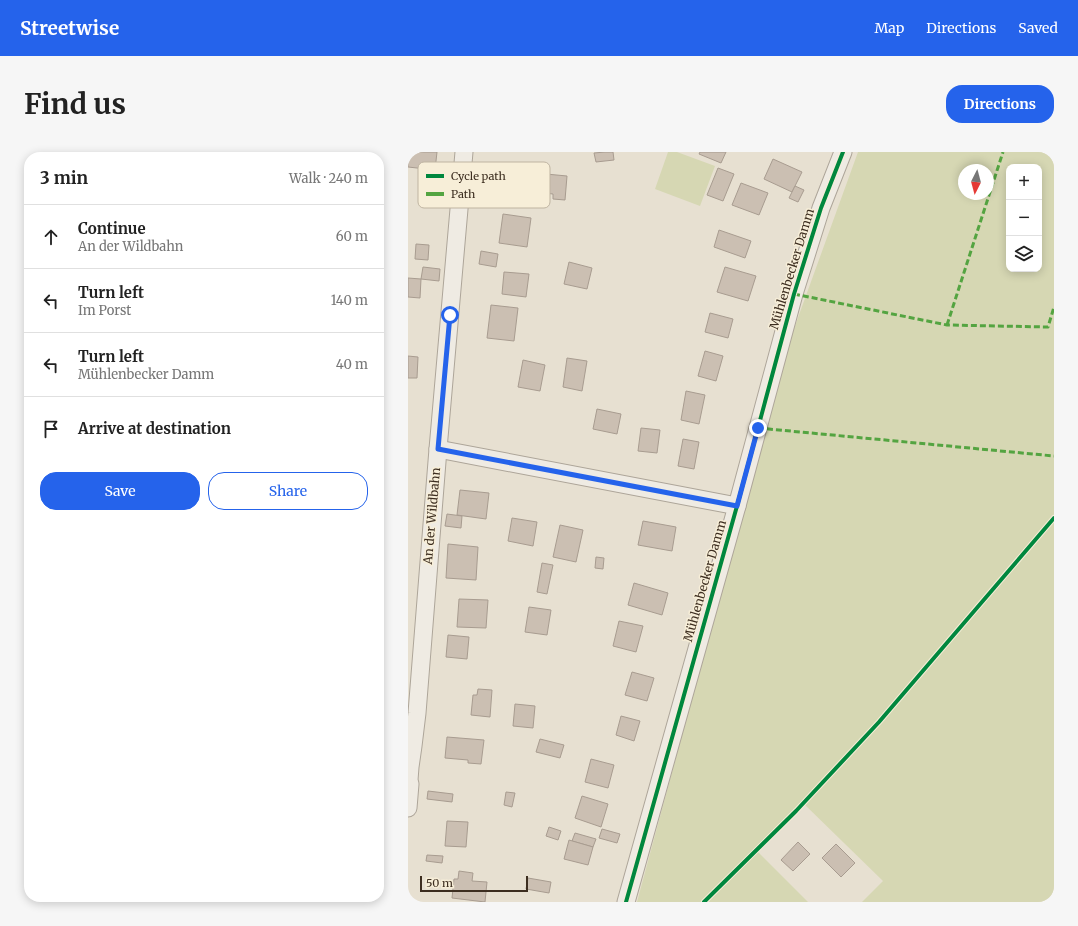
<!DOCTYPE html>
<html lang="en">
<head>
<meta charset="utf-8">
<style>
  :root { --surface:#fff; --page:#f6f6f6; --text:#222; --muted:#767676; --line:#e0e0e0; --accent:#2563eb }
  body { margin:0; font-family:Merriweather,serif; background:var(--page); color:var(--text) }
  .controls { position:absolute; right:12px; top:12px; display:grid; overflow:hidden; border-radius:8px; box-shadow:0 2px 10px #0003 }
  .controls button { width:36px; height:36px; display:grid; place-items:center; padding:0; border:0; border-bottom:1px solid var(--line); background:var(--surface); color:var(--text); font:20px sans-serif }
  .compass { position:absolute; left:550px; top:12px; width:36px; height:36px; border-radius:50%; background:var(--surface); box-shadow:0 2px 10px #0003; rotate:186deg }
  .scale { position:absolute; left:12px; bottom:10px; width:108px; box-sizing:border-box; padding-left:4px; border:2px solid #3d2e20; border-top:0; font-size:11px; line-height:14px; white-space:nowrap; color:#3d2e20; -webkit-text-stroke:3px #f7eed8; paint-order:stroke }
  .stop { position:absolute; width:12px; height:12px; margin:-9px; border:3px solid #2563eb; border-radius:50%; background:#fff }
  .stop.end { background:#2563eb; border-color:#fff; box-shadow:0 1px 4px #0008 }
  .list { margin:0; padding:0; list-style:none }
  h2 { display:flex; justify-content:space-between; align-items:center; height:52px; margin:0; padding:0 16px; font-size:17px }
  h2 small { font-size:13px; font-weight:400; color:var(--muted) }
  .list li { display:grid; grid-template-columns:26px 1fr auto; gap:12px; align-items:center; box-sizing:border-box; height:64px; padding:0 16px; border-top:1px solid var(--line) }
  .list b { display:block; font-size:15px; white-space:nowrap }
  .list p { margin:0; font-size:13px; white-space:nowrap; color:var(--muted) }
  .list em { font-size:13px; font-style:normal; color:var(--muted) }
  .actions { display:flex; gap:8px; padding:12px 16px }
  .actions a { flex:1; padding:9px 0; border:1px solid var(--accent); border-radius:16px; text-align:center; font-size:14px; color:var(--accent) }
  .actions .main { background:var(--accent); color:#fff }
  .icon { flex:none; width:22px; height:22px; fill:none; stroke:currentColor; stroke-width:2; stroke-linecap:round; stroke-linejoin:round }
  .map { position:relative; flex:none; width:646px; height:750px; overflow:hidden; border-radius:16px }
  header { display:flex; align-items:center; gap:24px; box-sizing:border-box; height:56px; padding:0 20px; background:var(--accent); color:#fff }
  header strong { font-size:19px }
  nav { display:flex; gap:22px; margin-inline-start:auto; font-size:14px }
  .intro { display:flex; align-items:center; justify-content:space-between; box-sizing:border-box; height:96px; padding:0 24px }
  h1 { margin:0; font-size:28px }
  .button { padding:10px 18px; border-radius:16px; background:var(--accent); color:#fff; font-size:14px; font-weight:700 }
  main { display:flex; gap:24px; padding:0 24px }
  aside { flex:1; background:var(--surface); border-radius:16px; box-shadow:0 2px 10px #0003 }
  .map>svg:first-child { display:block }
</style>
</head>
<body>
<header>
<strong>Streetwise</strong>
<nav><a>Map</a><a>Directions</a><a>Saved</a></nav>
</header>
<div class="intro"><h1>Find us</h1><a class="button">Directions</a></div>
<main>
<aside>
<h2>3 min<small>Walk · 240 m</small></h2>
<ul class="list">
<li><svg class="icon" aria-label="ahead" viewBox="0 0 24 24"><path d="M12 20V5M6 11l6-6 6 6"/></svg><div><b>Continue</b><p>An der Wildbahn</p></div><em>60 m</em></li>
<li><svg class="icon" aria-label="left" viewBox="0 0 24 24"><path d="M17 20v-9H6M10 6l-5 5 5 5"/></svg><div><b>Turn left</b><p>Im Porst</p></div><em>140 m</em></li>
<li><svg class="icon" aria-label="left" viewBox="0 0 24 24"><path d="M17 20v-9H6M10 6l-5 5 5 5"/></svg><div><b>Turn left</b><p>Mühlenbecker Damm</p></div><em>40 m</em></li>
<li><svg class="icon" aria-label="arrive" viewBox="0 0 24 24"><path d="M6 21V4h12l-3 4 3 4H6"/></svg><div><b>Arrive at destination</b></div></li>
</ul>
<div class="actions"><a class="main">Save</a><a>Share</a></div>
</aside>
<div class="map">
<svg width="646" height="750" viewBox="0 0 646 750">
  <rect width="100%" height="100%" fill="#e7e0d1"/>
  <g fill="#d6d7b3" fill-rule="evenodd">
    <path d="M260,0H269L307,14L292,54L247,37Z"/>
    <path d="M450,0H646V750H454L475,729L395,651L348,698L400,750H229L284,546L350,276ZM601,15H631V117H601ZM556,18H580V42H556Z"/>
  </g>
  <g fill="#cbbfb2" stroke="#a89c90">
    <path d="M0,0H29L27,18L0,15Z"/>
    <path d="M197,0H205L206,8L188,10L186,1Z"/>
    <path d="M292,0H318L313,11L291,2Z"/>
    <path d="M365,7L394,20L384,40L356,27Z"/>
    <path d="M310,16L326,22L315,49L299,43Z"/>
    <path d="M138,22L159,24L157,48L145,47V42L136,41Z"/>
    <path d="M333,31L360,41L351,63L324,53Z"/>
    <path d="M387,34L396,38L390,50L381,46Z"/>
    <path d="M95,62L123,66L119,95L91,91Z"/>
    <path d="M311,78L343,89L337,106L306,95Z"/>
    <path d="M8,92L21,93L20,108L7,107Z"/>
    <path d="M73,99L90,102L88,115L71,112Z"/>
    <path d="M161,110L184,116L179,137L156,132Z"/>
    <path d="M15,115L32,117L31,129L13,127Z"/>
    <path d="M317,115L348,124L340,149L309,140Z"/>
    <path d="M96,120L121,122L118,145L94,142Z"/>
    <path d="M0,126L13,127L12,146L0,145Z"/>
    <path d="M83,153L110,156L106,189L79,186Z"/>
    <path d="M302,161L325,167L320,186L297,180Z"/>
    <path d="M297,199L315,204L308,229L290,224Z"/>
    <path d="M0,204L10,205L9,226H0Z"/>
    <path d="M159,206L179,209L174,239L155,235Z"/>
    <path d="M115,208L137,213L132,239L110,235Z"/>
    <path d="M278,239L297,243L291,272L273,268Z"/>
    <path d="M189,257L213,262L209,282L185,277Z"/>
    <path d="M233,276L252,278L249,301L230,299Z"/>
    <path d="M275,287L291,290L286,317L270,314Z"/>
    <path d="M52,338L81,341L78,367L49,363Z"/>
    <path d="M39,362L54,364L53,376L37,374Z"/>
    <path d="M104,366L129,370L125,394L100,389Z"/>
    <path d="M235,369L268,375L264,399L230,393Z"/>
    <path d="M152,373L175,378L168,410L145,405Z"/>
    <path d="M40,392L70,395L68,428L38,426Z"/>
    <path d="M188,405L196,406L195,417L187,416Z"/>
    <path d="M134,411L145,413L139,442L129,440Z"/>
    <path d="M226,431L260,441L254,463L220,453Z"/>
    <path d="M51,447L80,448L78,476L49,475Z"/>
    <path d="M121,455L143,458L139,483L117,480Z"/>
    <path d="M211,469L235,474L228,500L205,494Z"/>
    <path d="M40,483L61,485L59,507L38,505Z"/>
    <path d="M224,520L246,526L239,549L217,543Z"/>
    <path d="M70,537L84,538L82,565L63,563L65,543H69Z"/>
    <path d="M107,552L127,554L125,576L105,574Z"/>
    <path d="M213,564L232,569L226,589L208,583Z"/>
    <path d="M39,585L76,588L73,612L60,611V608L37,606Z"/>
    <path d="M132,587L156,593L152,606L128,600Z"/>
    <path d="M183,607L206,613L200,636L177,630Z"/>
    <path d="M20,639L45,642L44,650L19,647Z"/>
    <path d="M98,640L107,641L104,655L96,653Z"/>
    <path d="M174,644L200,652L193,675L167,666Z"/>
    <path d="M39,669L60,670L58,695L37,694Z"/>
    <path d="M141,675L153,679L150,688L138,684Z"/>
    <path d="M194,677L212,682L209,691L191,686Z"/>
    <path d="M167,681L188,687L185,695L164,689Z"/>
    <path d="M161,688L185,695L180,713L156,707Z"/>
    <path d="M390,690L402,702L385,719L373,708Z"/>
    <path d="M428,692L447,711L433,725L414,706Z"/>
    <path d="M19,703L35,704L34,711L18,709Z"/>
    <path d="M51,719L65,721L64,729L79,730L77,750L44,746L46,727H50Z"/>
    <path d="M120,726L143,730L141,741L118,737Z"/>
  </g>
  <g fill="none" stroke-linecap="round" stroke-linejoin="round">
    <defs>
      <g id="minor">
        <path d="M30,297L329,354"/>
        <path d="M0,656L2,632L1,628L2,615L5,594L9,561L30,297L56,0"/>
        <path d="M218,750L329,354L386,142L413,56L435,0"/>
      </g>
    </defs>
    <use href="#minor" stroke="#ada599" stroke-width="19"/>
    <use href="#minor" stroke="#efebe3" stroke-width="17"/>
    <g stroke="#54a441" stroke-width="3" stroke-dasharray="6 3" stroke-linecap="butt">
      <path d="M386,142L539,173L640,175L646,155"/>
      <path d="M539,173L595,0"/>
      <path d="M350,276L646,304"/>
    </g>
    <defs>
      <g id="cycleway">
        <path d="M218,750L329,354L386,142L413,56L435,0"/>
        <path d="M296,750L388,659L471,570L646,366"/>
      </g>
    </defs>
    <use href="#cycleway" stroke="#f7eed8" stroke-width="6"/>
    <use href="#cycleway" stroke="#00873e" stroke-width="4"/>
  </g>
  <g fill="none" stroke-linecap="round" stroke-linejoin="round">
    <path stroke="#2563eb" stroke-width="5" d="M42,163L30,297L329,354L350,276"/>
  </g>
  <g text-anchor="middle" stroke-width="3" stroke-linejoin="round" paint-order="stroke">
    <g font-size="12" fill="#3d2e20" stroke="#f7eed8">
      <text transform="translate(384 117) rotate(-73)" y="4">Mühlenbecker Damm</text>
      <text transform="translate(24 364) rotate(-85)" y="4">An der Wildbahn</text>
      <text transform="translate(297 429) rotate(-74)" y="4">Mühlenbecker Damm</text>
    </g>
  </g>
  <rect x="10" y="10" width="132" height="46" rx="6" fill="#f7eed8" stroke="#bfb4a1" stroke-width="1"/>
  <rect x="18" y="22" width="18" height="4" fill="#00873e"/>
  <rect x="18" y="40" width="18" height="4" fill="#54a441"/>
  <g font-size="11" fill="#3d2e20">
    <text x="43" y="28">Cycle path</text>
    <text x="43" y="46">Path</text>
  </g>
</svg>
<div class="controls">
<button>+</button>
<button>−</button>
<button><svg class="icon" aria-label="layers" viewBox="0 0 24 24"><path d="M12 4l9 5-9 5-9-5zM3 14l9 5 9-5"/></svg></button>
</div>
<svg class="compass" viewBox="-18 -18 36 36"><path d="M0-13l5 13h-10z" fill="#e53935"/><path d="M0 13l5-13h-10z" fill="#767676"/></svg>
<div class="scale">50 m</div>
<div class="stop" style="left:42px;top:163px"></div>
<div class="stop end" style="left:350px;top:276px"></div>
</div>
</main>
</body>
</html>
